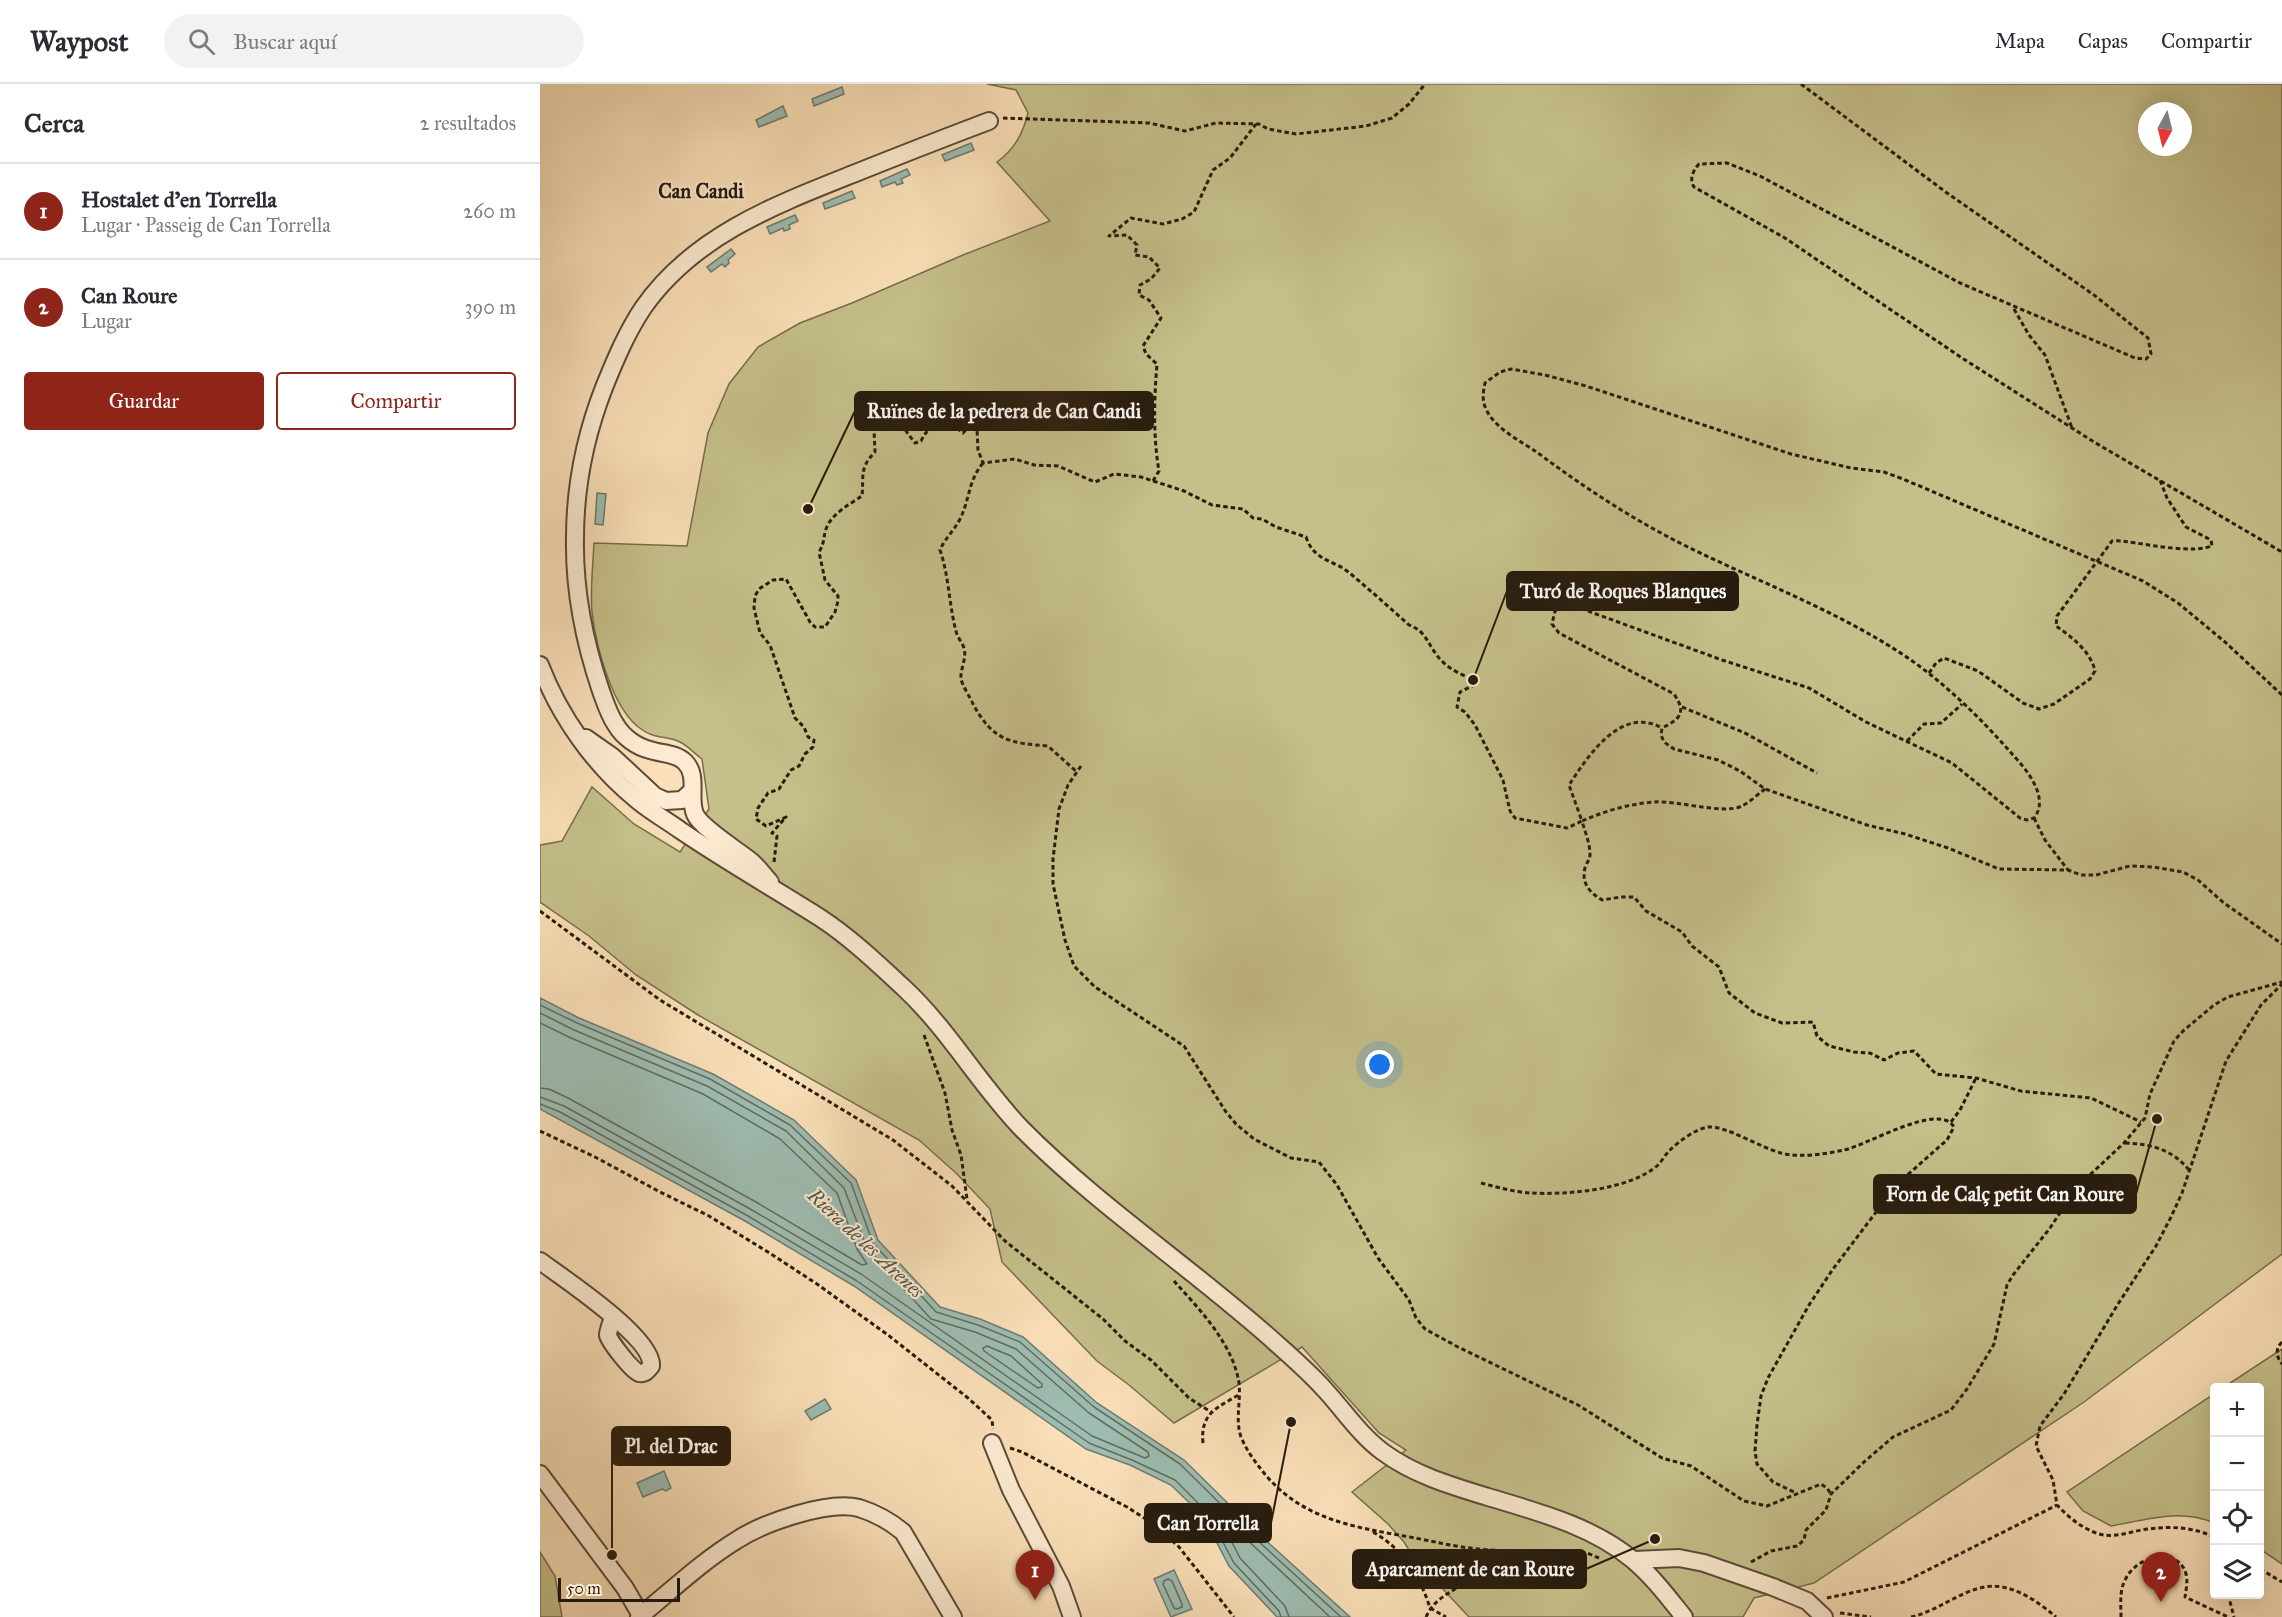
<!DOCTYPE html>
<html lang="es">
<head>
<meta charset="utf-8">
<style>
  :root { --surface:#fff; --page:#f2f2f3; --text:#2b2b33; --muted:#7c7c81; --line:#e1e1e2; --accent:#8f2418 }
  body { margin:0; font-family:"IM FELL Great Primer",serif; background:var(--page); color:var(--text) }
  .controls { position:absolute; right:18px; bottom:18px; display:grid; overflow:hidden; border-radius:6px; box-shadow:0 6px 24px #0002 }
  .controls button { width:54px; height:54px; display:grid; place-items:center; padding:0; border:0; border-bottom:2px solid var(--line); background:var(--surface); color:var(--text); font:30px sans-serif }
  .compass { position:absolute; left:1598px; top:18px; width:54px; height:54px; border-radius:50%; background:var(--surface); box-shadow:0 6px 24px #0002; rotate:187deg }
  .scale { position:absolute; left:18px; bottom:15px; width:122px; box-sizing:border-box; padding-left:6px; border:3px solid #261b0d; border-top:0; font-size:16px; line-height:21px; white-space:nowrap; color:#261b0d; -webkit-text-stroke:4px #fcebd2; paint-order:stroke }
  .you { position:absolute; left:840px; top:981px; width:21px; height:21px; margin:-15px; border:4px solid #fff; border-radius:50%; background:#1a73e8; box-shadow:0 0 0 9px #1a73e833 }
  .badge { display:grid; place-items:center; width:39px; height:39px; border-radius:50%; background:var(--accent); color:#fff; font-size:20px; font-weight:700 }
  .pin { position:absolute; translate:-50% -50px; filter:drop-shadow(0 2px 3px #0008) }
  .pin::after { content:''; position:absolute; top:32px; width:21px; height:18px; background:inherit; clip-path:polygon(0 0,100% 0,50% 100%) }
  .list { margin:0; padding:0; list-style:none }
  h2 { display:flex; justify-content:space-between; align-items:center; height:78px; margin:0; padding:0 24px; font-size:26px }
  h2 small { font-size:20px; font-weight:400; color:var(--muted) }
  .list li { display:grid; grid-template-columns:39px 1fr auto; gap:18px; align-items:center; box-sizing:border-box; height:96px; padding:0 24px; border-top:2px solid var(--line) }
  .list b { display:block; font-size:22px; white-space:nowrap }
  .list p { margin:0; font-size:20px; white-space:nowrap; color:var(--muted) }
  .list em { font-size:20px; font-style:normal; color:var(--muted) }
  .actions { display:flex; gap:12px; padding:18px 24px }
  .actions a { flex:1; padding:14px 0; border:2px solid var(--accent); border-radius:6px; text-align:center; font-size:21px; color:var(--accent) }
  .actions .main { background:var(--accent); color:#fff }
  .icon { flex:none; width:33px; height:33px; fill:none; stroke:currentColor; stroke-width:2; stroke-linecap:round; stroke-linejoin:round }
  .map { position:relative; flex:none; width:1742px; height:1533px; overflow:hidden }
  header { display:flex; align-items:center; gap:36px; box-sizing:border-box; height:84px; padding:0 30px; background:var(--surface); border-bottom:2px solid var(--line) }
  header strong { font-size:28px }
  nav { display:flex; gap:33px; margin-inline-start:auto; font-size:21px }
  .search { width:420px; height:54px; background:var(--page); display:flex; align-items:center; gap:15px; box-sizing:border-box; padding:0 21px; border-radius:33px; color:var(--muted); font-size:22px }
  main { display:flex }
  aside { flex:1; background:var(--surface) }
  .map>svg:first-child { display:block }
</style>
</head>
<body>
<header>
<strong>Waypost</strong>
<div class="search"><svg class="icon" aria-label="search" viewBox="0 0 24 24"><circle cx="10" cy="10" r="6"/><path d="M15 15l6 6"/></svg>Buscar aquí</div>
<nav><a>Mapa</a><a>Capas</a><a>Compartir</a></nav>
</header>
<main>
<aside>
<h2>Cerca<small>2 resultados</small></h2>
<ul class="list">
<li><span class="badge">1</span><div><b>Hostalet d'en Torrella</b><p>Lugar · Passeig de Can Torrella</p></div><em>260 m</em></li>
<li><span class="badge">2</span><div><b>Can Roure</b><p>Lugar</p></div><em>390 m</em></li>
</ul>
<div class="actions"><a class="main">Guardar</a><a>Compartir</a></div>
</aside>
<div class="map">
<svg width="1742" height="1533" viewBox="0 0 1742 1533">
  <rect width="100%" height="100%" fill="#fae0b9"/>
  <filter id="stains"><feTurbulence type="fractalNoise" baseFrequency=".00333" numOctaves="4"/><feColorMatrix values="0 0 0 0 .2 0 0 0 0 .09 0 0 0 0 .02 0 0 0 .5 -.17"/></filter>
  <radialGradient id="worn" r=".72"><stop offset=".6" stop-color="#630" stop-opacity="0"/><stop offset="1" stop-color="#630" stop-opacity=".3"/></radialGradient>
  <g fill="#c5c08a" stroke="#766e4c" stroke-width="1.5" fill-rule="evenodd">
    <path d="M447,0H1742V1170L1544,1318L1274,1499L1214,1514L1203,1533H929L874,1474L864,1458L848,1440L812,1408L866,1366L839,1349L762,1263L634,1339L589,1301L557,1277L462,1178L450,1125L416,1089L379,1056L158,931L96,891L49,852L0,818V761L22,757L52,703L94,740L140,768L169,725L162,675C155,670 148,662 140,658C128,652 114,655 101,645C72,625 56,562 52,528C50,506 53,481 54,459L147,462L168,349L189,300L218,263L260,239L312,219L423,171L510,137L457,78C475,65 483,49 488,29L476,6ZM1607,27H1643V63H1607Z"/>
    <path d="M1742,1265V1480L1720,1465V1304L1684,1303Z"/>
    <path d="M1674,1310V1439C1640,1424 1605,1436 1571,1442L1543,1427L1527,1408Z"/>
    <path d="M0,1468L15,1492L22,1533H0Z"/>
  </g>
  <g fill="#9ebdb2" stroke="#6e7c70" stroke-width="1.5">
    <path d="M302,3L304,10L274,22L272,15Z"/>
    <path d="M243,22L247,32L219,43L216,36Z"/>
    <path d="M431,59L434,66L405,77L402,71Z"/>
    <path d="M367,85L370,91L361,95L363,99L357,101L355,98L342,103L340,97Z"/>
    <path d="M312,107L315,114L285,125L283,119Z"/>
    <path d="M255,131L258,137L249,141L250,145L244,147L243,144L230,150L227,143Z"/>
    <path d="M191,165L195,170L188,176L189,179L185,183L182,180L171,188L167,183Z"/>
    <path d="M57,409L66,410L63,441L55,440Z"/>
    <path d="M0,914L39,934L173,990L254,1036L316,1096L338,1156L400,1223L440,1235L483,1253L557,1319L644,1376L721,1452L810,1533H737L689,1482L663,1432L631,1401L590,1381L546,1365L314,1202L205,1137L0,1025Z"/>
    <path d="M285,1315L291,1325L271,1336L265,1327Z"/>
    <path d="M124,1387L131,1404L126,1407L122,1405L103,1413L97,1399Z"/>
    <path d="M634,1486L652,1525L631,1533L614,1495Z"/>
  </g>
  <g fill="none" stroke-linecap="round" stroke-linejoin="round">
    <g stroke="#626c60" stroke-width="1.5">
      <path d="M0,921L37,939L170,995L250,1041L311,1099L333,1159L396,1228L438,1241L480,1258L554,1323L640,1380L717,1456L801,1533"/>
      <path d="M0,929L34,946L167,1002L246,1047L304,1104L327,1164L391,1235L435,1248L476,1265L549,1329L608,1368L609,1372L605,1374L552,1352L321,1190L212,1126L24,1022L0,1013"/>
      <path d="M0,939L31,954L163,1010L240,1055L297,1109L317,1165L327,1180L322,1181L216,1118L28,1014L9,1005L0,1004"/>
      <path d="M0,1020L20,1028L208,1132L317,1197L549,1359L592,1376L635,1396L667,1428L694,1479L739,1527L741,1533"/>
      <path d="M447,1262L471,1272L502,1300V1303L498,1304L444,1267L443,1264Z"/>
      <path d="M628,1495L632,1497L642,1520V1523L637,1525L634,1524L623,1500L624,1497Z"/>
      <path d="M749,1533L745,1522L700,1474L683,1441L684,1438H688L790,1533"/>
    </g>
    <defs>
      <g id="minor">
        <path d="M0,581C20,633 54,681 97,716C110,727 126,736 140,746C187,778 235,805 282,835C312,855 338,880 364,904C408,945 439,1000 481,1044C560,1124 654,1185 737,1260C754,1275 771,1290 786,1307C805,1328 821,1352 843,1368C874,1391 912,1402 948,1413C998,1428 1052,1442 1093,1476C1113,1493 1128,1513 1144,1533"/>
        <path d="M46,654L73,673L115,712L126,717L142,716L152,707"/>
        <path d="M230,798C224,792 219,784 212,778C199,767 161,744 155,730C148,713 159,692 145,678C136,669 122,670 110,666C97,663 83,653 76,641C69,631 65,618 61,607C44,557 34,506 35,454C35,402 46,349 65,301C76,274 87,248 103,224C153,152 235,121 313,90C358,72 404,54 449,37"/>
        <path d="M0,1177C23,1194 114,1254 111,1282C108,1286 105,1290 99,1289C93,1288 69,1257 68,1251C68,1246 72,1238 73,1232"/>
        <path d="M452,1359L471,1406L521,1502L532,1533"/>
        <path d="M0,1390L85,1504L102,1533"/>
        <path d="M1094,1476L1139,1474L1164,1479L1233,1503L1267,1517L1284,1533"/>
        <path d="M99,1533C131,1507 161,1478 197,1456C223,1439 288,1416 319,1424C335,1429 351,1438 363,1448L413,1533"/>
      </g>
    </defs>
    <use href="#minor" stroke="#5b4c38" stroke-width="20"/>
    <g stroke="#261b0d" stroke-width="3" stroke-dasharray="4.5 3" stroke-linecap="butt">
      <path d="M1261,0L1407,109L1554,211L1608,254L1611,270L1606,275L1595,274L1420,199L1220,92L1187,79L1159,80C1153,87 1149,94 1154,103L1245,154L1422,274L1554,358L1742,468"/>
      <path d="M463,34L609,39L645,47L676,39L719,40L728,45L756,50L826,42L852,34L869,20L885,0"/>
      <path d="M1474,225L1489,251L1505,271L1532,344"/>
      <path d="M443,379C428,397 430,415 420,435C414,447 405,454 400,466C409,492 409,521 416,547C417,553 422,558 424,564C427,575 420,585 421,595C423,603 430,613 433,620C453,657 470,659 508,662L537,688"/>
      <path d="M613,397L619,387C613,352 614,316 617,280L606,270L603,262L621,234L609,216L599,211L600,201L611,195L620,184L609,173L595,171L597,161L587,151L569,152L591,134L623,140L642,135L654,128L673,86L690,74L716,40"/>
      <path d="M1389,589L1396,579L1404,574L1438,587L1483,619L1499,625L1514,620L1550,595L1555,587C1551,568 1532,553 1516,542L1517,532L1572,457C1581,456 1587,458 1596,459C1615,462 1654,469 1672,462L1671,456L1646,443L1627,414L1620,396"/>
      <path d="M1742,611L1685,558L1638,519L1603,497L1363,395L1344,388L1311,384L1251,370L1046,302L1005,291L971,285L960,288L945,299C943,308 942,317 946,325C955,345 981,357 998,369C1045,404 1095,437 1148,463C1215,496 1287,523 1351,563C1397,591 1438,631 1473,671C1487,686 1510,714 1494,734L1487,736L1480,734L1412,679L1326,638L1269,604L1182,576L1037,523L1028,521L1015,527L1012,540L1019,549L1134,610C1147,629 1140,635 1122,644L1121,651L1124,658L1134,665L1178,676L1200,687L1225,705L1327,741L1365,750L1408,764L1459,785L1528,786L1541,791H1556L1590,782L1614,783L1643,788L1658,796L1684,819L1742,860"/>
      <path d="M1142,623L1205,649L1277,689"/>
      <path d="M1367,657L1384,640L1401,639L1422,620"/>
      <path d="M541,682L528,701L519,725L513,775V800L525,856L534,882L555,903L644,962L686,1028L696,1040L714,1055L751,1074L779,1078L797,1101L838,1174L869,1216L876,1234L885,1245L918,1263L1038,1321L1122,1374L1151,1382L1204,1417L1227,1422L1281,1400L1287,1404L1291,1410"/>
      <path d="M1225,705C1218,710 1210,718 1202,722C1183,731 1137,716 1114,718C1088,720 1065,727 1042,737C1045,748 1050,759 1050,771C1050,776 1046,779 1045,784C1041,799 1050,809 1062,816L1081,813H1094L1106,827L1142,848L1152,862L1179,883L1189,909L1215,929L1242,939L1273,938L1277,952L1289,962L1314,968L1330,969L1344,976L1358,969L1374,967L1396,990L1436,994L1481,1007L1551,1014L1601,1038"/>
      <path d="M1494,734L1505,756L1528,786"/>
      <path d="M234,778L237,752L232,749L246,733L226,742L216,735L218,724L228,709L239,705L251,686L259,682L265,670L273,663L274,656L268,653L264,643L255,634L230,561L220,549L214,524L215,512L219,505L233,496L246,495L270,538L275,543H285L295,528L298,517V512L285,496L279,468C285,458 283,454 286,445C291,430 310,420 322,412C324,392 319,384 335,368L334,346L339,338L354,331L375,359L381,357C388,343 399,333 416,336L417,344L423,349L431,340L437,344L438,366L443,379L475,375L494,381L518,382L555,398L574,390L601,393L644,407L672,421L703,425L713,434L722,435L736,443L766,453C775,479 795,475 812,491C831,507 850,524 869,541C889,548 888,565 904,579C913,588 927,592 938,599L920,608L917,623L925,628L935,641L963,696L970,727L975,734L1027,744L1042,737L1029,701C1048,672 1081,621 1122,644"/>
      <path d="M0,827L120,916L353,1056L412,1102L465,1157L563,1235L585,1257L611,1276L649,1314L671,1328"/>
      <path d="M384,951L405,1009L412,1046L421,1071L427,1115"/>
      <path d="M1411,1038L1420,1026L1436,994"/>
      <path d="M0,1047L55,1073L120,1108L169,1132L228,1168L277,1200L348,1251L428,1314L452,1336L453,1345"/>
      <path d="M1585,1059C1611,1060 1632,1065 1649,1086"/>
      <path d="M941,1099C957,1103 974,1108 990,1109C1027,1111 1090,1106 1118,1081C1122,1077 1125,1071 1129,1067C1138,1058 1155,1045 1168,1043C1185,1041 1221,1064 1241,1069C1260,1074 1285,1070 1304,1066C1326,1062 1399,1017 1414,1043L1407,1056L1365,1093L1349,1111L1293,1185L1269,1221L1228,1294L1221,1312L1217,1341L1215,1367L1217,1380L1233,1398L1256,1409"/>
      <path d="M634,1197C660,1226 693,1260 699,1299C701,1317 695,1336 701,1353C706,1365 713,1375 720,1384C757,1433 807,1442 864,1452C883,1455 902,1460 922,1463C957,1468 995,1468 1031,1468L1047,1469L1059,1474"/>
      <path d="M1742,1258C1735,1265 1736,1272 1742,1280"/>
      <path d="M663,1359C660,1329 677,1324 700,1310"/>
      <path d="M470,1364L482,1368L587,1423L615,1441L639,1463L694,1533"/>
      <path d="M833,1448C863,1465 880,1492 890,1524L906,1533"/>
      <path d="M1674,1453C1651,1442 1626,1442 1601,1446C1587,1449 1573,1454 1559,1450C1543,1445 1528,1433 1517,1421L1513,1396L1496,1362L1500,1342L1524,1310L1578,1220L1616,1162L1631,1133L1642,1109L1686,977L1721,921L1742,900"/>
      <path d="M1211,1478L1231,1467L1257,1462L1264,1456L1266,1446L1286,1426L1291,1410L1324,1378L1353,1353L1411,1326L1427,1305L1454,1260L1467,1201L1473,1191L1510,1144L1537,1103L1584,1059L1605,1034L1610,1010L1634,957L1643,947L1674,921L1688,913L1742,898"/>
      <path d="M1720,1485L1742,1498"/>
      <path d="M1688,1510L1694,1533"/>
      <path d="M1287,1514L1364,1498L1517,1421"/>
      <path d="M1300,1529L1331,1533"/>
      <path d="M886,1533C895,1512 917,1506 934,1493C943,1486 949,1475 955,1466"/>
      <path d="M1371,1533C1397,1527 1416,1510 1440,1504C1468,1496 1496,1516 1516,1533"/>
      <path d="M1581,1533C1581,1524 1580,1514 1582,1504C1584,1497 1588,1489 1594,1484C1607,1471 1640,1466 1646,1490C1648,1497 1646,1506 1645,1513L1688,1533"/>
    </g>
    <use href="#minor" stroke="#fcebd2" stroke-width="16"/>
  </g>
  <g text-anchor="middle" stroke-width="4.5" stroke-linejoin="round" paint-order="stroke">
    <g font-size="20" font-weight="bold" fill="#261b0d" stroke="#fcebd2">
      <text x="161" y="114">Can Candi</text>
    </g>
    <g font-size="20" font-style="italic" fill="#505447" stroke="#fcebd2">
      <text transform="translate(326 1159) rotate(43)" y="7">Riera de les Arenes</text>
    </g>
  </g>
  <path fill="none" stroke="#261b0d" stroke-width="2" d="M268 425L315 327M933 596L967 507M1617 1035L1596 1110M72 1471L72 1362M751 1338L731 1439M1115 1455L1046 1485"/>
  <g fill="#261b0d" stroke="#fcebd2" stroke-width="2">
    <circle cx="268" cy="425" r="6"/>
    <circle cx="933" cy="596" r="6"/>
    <circle cx="1617" cy="1035" r="6"/>
    <circle cx="72" cy="1471" r="6"/>
    <circle cx="751" cy="1338" r="6"/>
    <circle cx="1115" cy="1455" r="6"/>
  </g>
  <g fill="#261b0d" stroke="#261b0d" stroke-width="2">
    <rect x="315" y="308" width="298" height="38" rx="6"/>
    <rect x="967" y="488" width="231" height="38" rx="6"/>
    <rect x="1334" y="1091" width="262" height="38" rx="6"/>
    <rect x="72" y="1343" width="118" height="38" rx="6"/>
    <rect x="605" y="1420" width="126" height="38" rx="6"/>
    <rect x="813" y="1466" width="233" height="38" rx="6"/>
  </g>
  <g font-size="20" text-anchor="middle" font-weight="bold" fill="#fff">
    <text x="464" y="334">Ruïnes de la pedrera de Can Candi</text>
    <text x="1083" y="514">Turó de Roques Blanques</text>
    <text x="1465" y="1117">Forn de Calç petit Can Roure</text>
    <text x="131" y="1369">Pl. del Drac</text>
    <text x="668" y="1446">Can Torrella</text>
    <text x="930" y="1492">Aparcament de can Roure</text>
  </g>
  <rect width="100%" height="100%" filter="url(#stains)"/>
  <rect width="100%" height="100%" fill="url(#worn)"/>
</svg>
<div class="controls">
<button>+</button>
<button>−</button>
<button><svg class="icon" aria-label="locate" viewBox="0 0 24 24"><circle cx="12" cy="12" r="6"/><path d="M12 2v4M12 18v4M2 12h4M18 12h4"/></svg></button>
<button><svg class="icon" aria-label="layers" viewBox="0 0 24 24"><path d="M12 4l9 5-9 5-9-5zM3 14l9 5 9-5"/></svg></button>
</div>
<svg class="compass" viewBox="-18 -18 36 36"><path d="M0-13l5 13h-10z" fill="#e53935"/><path d="M0 13l5-13h-10z" fill="#7c7c81"/></svg>
<div class="scale">50 m</div>
<div class="you"></div>
<div class="pin badge" style="left:495px;top:1516px">1</div>
<div class="pin badge" style="left:1621px;top:1518px">2</div>
</div>
</main>
</body>
</html>
